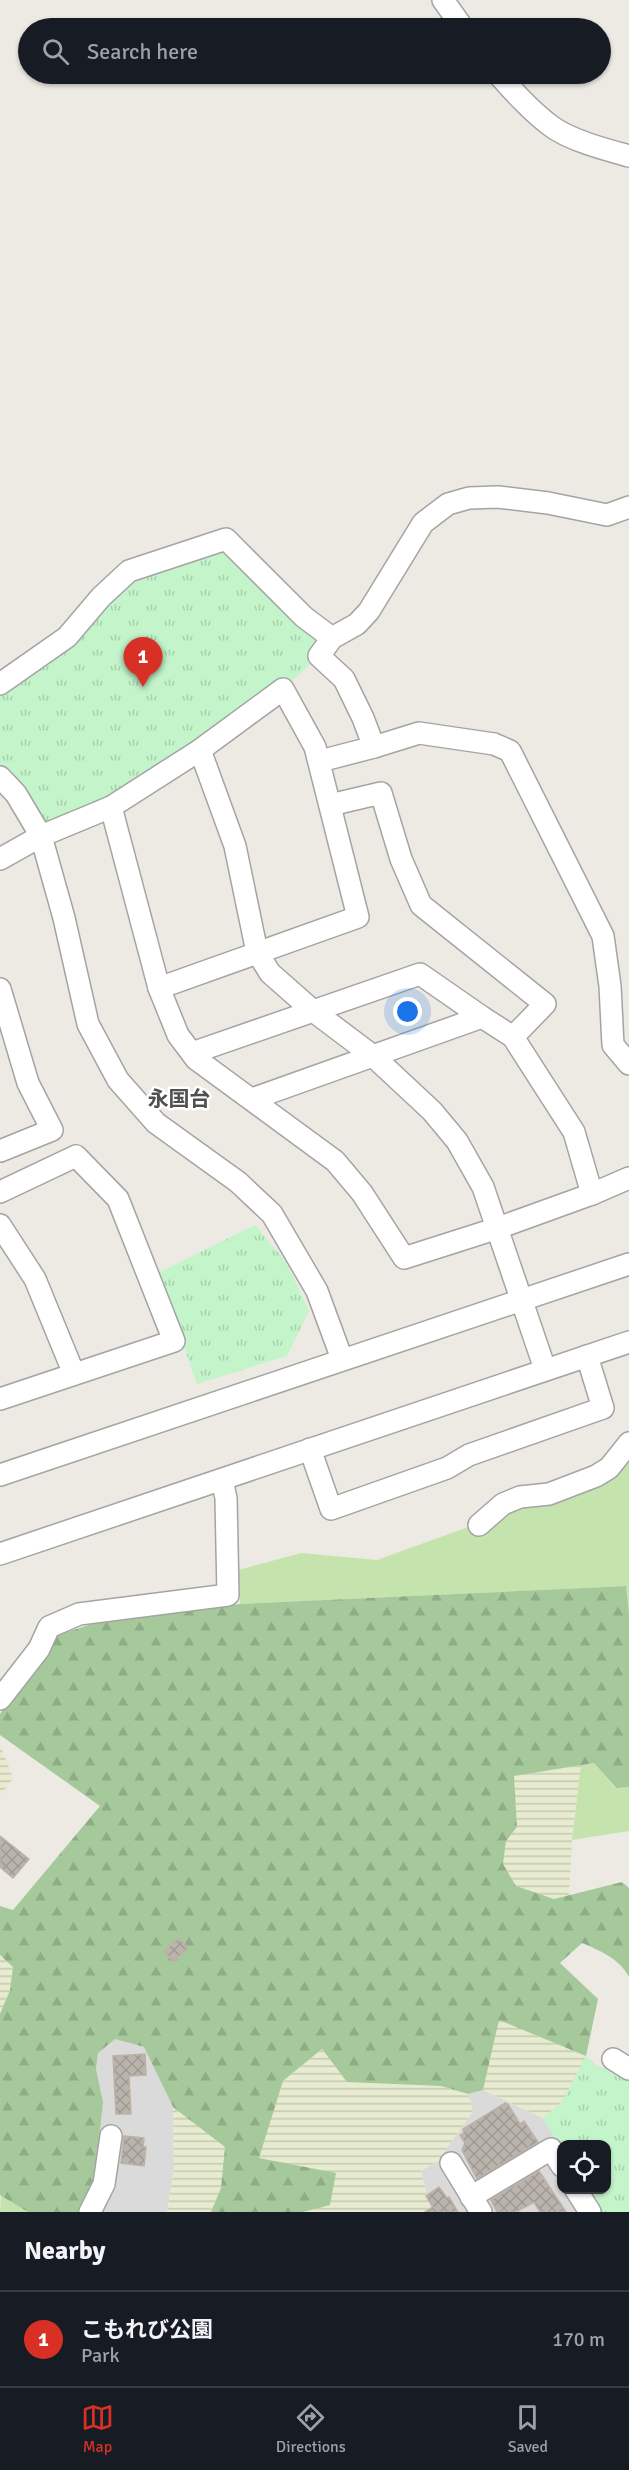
<!DOCTYPE html>
<html lang="en">
<head>
<meta charset="utf-8">
<style>
  :root { --surface:#171b24; --page:#20242c; --text:#f1f3f6; --muted:#9ea1a6; --line:#363941; --accent:#d93025 }
  body { margin:0; font-family:Signika,"Noto Sans JP",sans-serif; background:var(--page); color:var(--text) }
  .controls { position:absolute; right:18px; bottom:18px; display:grid; overflow:hidden; border-radius:12px; box-shadow:0 2px 4px #0004 }
  .controls button { width:54px; height:54px; display:grid; place-items:center; padding:0; border:0; border-bottom:2px solid var(--line); background:var(--surface); color:var(--text); font:30px sans-serif }
  .you { position:absolute; left:408px; top:1012px; width:21px; height:21px; margin:-15px; border:4px solid #fff; border-radius:50%; background:#1a73e8; box-shadow:0 0 0 9px #1a73e833 }
  .badge { display:grid; place-items:center; width:39px; height:39px; border-radius:50%; background:var(--accent); color:#fff; font-size:20px; font-weight:700 }
  .pin { position:absolute; translate:-50% -50px; filter:drop-shadow(0 2px 3px #0008) }
  .pin::after { content:''; position:absolute; top:32px; width:21px; height:18px; background:inherit; clip-path:polygon(0 0,100% 0,50% 100%) }
  .list { margin:0; padding:0; list-style:none }
  h2 { display:flex; justify-content:space-between; align-items:center; height:78px; margin:0; padding:0 24px; font-size:26px }
  h2 small { font-size:20px; font-weight:400; color:var(--muted) }
  .list li { display:grid; grid-template-columns:39px 1fr auto; gap:18px; align-items:center; box-sizing:border-box; height:96px; padding:0 24px; border-top:2px solid var(--line) }
  .list b { display:block; font-size:22px; white-space:nowrap }
  .list p { margin:0; font-size:20px; white-space:nowrap; color:var(--muted) }
  .list em { font-size:20px; font-style:normal; color:var(--muted) }
  .icon { flex:none; width:33px; height:33px; fill:none; stroke:currentColor; stroke-width:2; stroke-linecap:round; stroke-linejoin:round }
  .map { position:relative; flex:none; width:629px; height:2212px; overflow:hidden }
  .search { position:absolute; background:var(--surface); box-shadow:0 2px 4px #0004; left:18px; right:18px; top:18px; height:66px; display:flex; align-items:center; gap:15px; box-sizing:border-box; padding:0 21px; border-radius:33px; color:var(--muted); font-size:22px }
  .sheet { height:174px; background:var(--surface) }
  nav { display:flex; justify-content:space-around; align-items:center; box-sizing:border-box; height:84px; border-top:2px solid var(--line); background:var(--surface); font-size:16px; color:var(--muted) }
  nav a { display:grid; justify-items:center; gap:3px }
  nav .on { color:var(--accent) }
  .map>svg:first-child { display:block }
</style>
</head>
<body>
<div class="map">
<svg width="629" height="2212" viewBox="0 0 629 2212">
  <defs>
    <pattern id="farmland-rules" width="6" height="5" patternUnits="userSpaceOnUse" patternTransform="scale(1.5)"><rect width="6" height="5" fill="#e7ebd0"/><path d="M0 2.5h6" fill="none" stroke="#c6c9b2"/></pattern>
    <pattern id="forest-firs" width="22" height="20" patternUnits="userSpaceOnUse" patternTransform="scale(1.5)"><rect width="22" height="20" fill="#a6c99b"/><path d="M5 1l3.5 6h-7zM16 11l3.5 6h-7z" fill="#8eac85"/></pattern>
    <pattern id="park-tufts" width="24" height="20" patternUnits="userSpaceOnUse" patternTransform="scale(1.5)"><rect width="24" height="20" fill="#c3f4ca"/><path d="M3 7l-1-3M5 7V3M7 7l1-3M15 17l-1-3M17 17v-4M19 17l1-3" fill="none" stroke="#a7d1ad"/></pattern>
    <pattern id="building-cross-hatch" width="8" height="8" patternUnits="userSpaceOnUse" patternTransform="scale(1.5)"><rect width="8" height="8" fill="#bab4ad"/><path d="M0 0l8 8M0 8l8-8" fill="none" stroke="#9f9a94"/></pattern>
  </defs>
  <rect width="100%" height="100%" fill="#edeae3"/>
  <g fill="#dbdada" fill-rule="evenodd">
    <path d="M115,2039L144,2047L173,2107L174,2169L167,2212H79L94,2187L103,2102L96,2069L98,2052Z"/>
    <path d="M586,2056L597,2066L629,2076V2212H431L421,2171L438,2161L473,2111L468,2094L483,2090L543,2118L562,2102ZM562,2144H606V2190H562Z"/>
  </g>
  <g fill="url(#farmland-rules)">
    <path d="M0,1745L13,1778L0,1796Z"/>
    <path d="M581,1765L572,1840L569,1895L554,1899L515,1886L503,1865L506,1841L517,1827L513,1776Z"/>
    <path d="M0,1955L13,1967L10,1990L0,2014Z"/>
    <path d="M499,2020L586,2056L562,2102L543,2118L483,2090Z"/>
    <path d="M322,2049L347,2082L441,2086L468,2094L473,2111L438,2161L421,2171L431,2212H303L330,2205L258,2158L283,2081Z"/>
    <path d="M173,2107L228,2148L221,2188L211,2212H167L174,2169Z"/>
  </g>
  <g fill="#c4e3ad">
    <path d="M629,1448V1614L626,1586L240,1604L238,1570L301,1553L377,1560L471,1526L499,1509L550,1495Z"/>
    <path d="M594,1763L615,1788L629,1787V1831L572,1840L581,1765Z"/>
    <path d="M1,2194L28,2212H0Z"/>
  </g>
  <path fill="url(#forest-firs)" d="M626,1586L629,1614V1787L616,1788L594,1763L514,1776L517,1827L506,1841L503,1864L516,1886L554,1899L622,1882L629,1888V1977C621,1960 599,1950 582,1943L560,1963L598,1999L586,2056L499,2020L483,2090L468,2094L441,2086L347,2082L322,2049L283,2081L259,2158L336,2173L330,2205L303,2212H211L221,2188L225,2147L173,2107L144,2047L115,2039L98,2053L96,2069L103,2102L94,2188L79,2212H28L0,2195V2014L10,1990L13,1967L0,1955V1906L13,1910L100,1806L0,1735V1714L58,1635L92,1624L240,1604Z"/>
  <g fill="url(#park-tufts)">
    <path d="M226,539L332,638L319,656L283,689L200,750L41,836L0,777V684L129,571Z"/>
    <path d="M255,1225L286,1262L309,1311L287,1356L197,1384L158,1273Z"/>
    <path d="M586,2056L597,2066L629,2076V2212H601L587,2190H606V2144H562L561,2148L543,2118L562,2102Z"/>
  </g>
  <g fill="url(#building-cross-hatch)" stroke="#bdb2a7" stroke-width="1.5">
    <path d="M0,1836L29,1859L13,1878L0,1867Z"/>
    <path d="M179,1938L188,1948L173,1962L164,1951Z"/>
    <path d="M145,2054L146,2075L129,2076L131,2114H116L113,2056Z"/>
    <path d="M505,2103L508,2104L520,2124L524,2121L538,2142L477,2179L462,2150L465,2143L460,2135L464,2133L463,2129Z"/>
    <path d="M124,2136L144,2138L143,2147H146L144,2166L121,2163Z"/>
    <path d="M539,2171L566,2212H540L534,2202L516,2212H497L491,2200Z"/>
    <path d="M439,2187L447,2198L449,2197L458,2212H425L433,2207L426,2196Z"/>
  </g>
  <g fill="none" stroke-linecap="round" stroke-linejoin="round">
    <defs>
      <g id="minor">
        <path d="M443,0L463,28"/>
        <path d="M498,74C514,92 531,111 551,126C569,140 607,150 629,156"/>
        <path d="M629,507L607,515L548,503L498,497L469,498L448,504L423,523L369,611L357,624L332,638L319,656L344,679L363,718L374,747L419,733L494,744L510,751L603,936L610,986L613,1045L629,1064"/>
        <path d="M0,684L67,637L101,597L129,571L226,539L304,617L332,638"/>
        <path d="M200,750L235,846L257,952L270,973L312,1010L373,1056L432,1111L457,1141L483,1187L545,1369"/>
        <path d="M320,761L374,747"/>
        <path d="M0,777L16,794L41,836L64,918L88,1024L118,1080L156,1123L238,1182L272,1214L317,1291L342,1359"/>
        <path d="M330,805L381,793L401,859L421,905L545,1004L513,1037"/>
        <path d="M111,807L159,988L178,1035L196,1059L335,1161L362,1193L404,1258L498,1228L592,1194L574,1132L513,1037L482,1017L252,1099"/>
        <path d="M0,859L41,836L111,807L200,750L283,689L315,747L358,917L159,988"/>
        <path d="M0,989L28,1083L52,1130L0,1151"/>
        <path d="M192,1053L420,974L482,1017"/>
        <path d="M0,1192L76,1156L118,1199L174,1341L0,1399"/>
        <path d="M592,1194L629,1178"/>
        <path d="M0,1225L35,1279L74,1374"/>
        <path d="M310,1449L331,1509L447,1468L469,1455L603,1408L587,1356"/>
        <path d="M0,1475L629,1264"/>
        <path d="M479,1525L503,1504L520,1497L549,1494L596,1476L609,1468L629,1443"/>
        <path d="M0,1554L629,1342"/>
        <path d="M0,1699L39,1649L49,1627L79,1614L228,1595L226,1498L222,1480"/>
        <path d="M613,2059L629,2069"/>
        <path d="M451,2163L481,2212"/>
        <path d="M576,2190L590,2212"/>
        <path d="M471,2197L551,2149L562,2166"/>
        <path d="M90,2212L104,2184L111,2136"/>
      </g>
    </defs>
    <use href="#minor" stroke="#a4a4a4" stroke-width="24"/>
    <use href="#minor" stroke="#fff" stroke-width="21"/>
  </g>
  <g text-anchor="middle" stroke-width="5" stroke-linejoin="round" paint-order="stroke">
    <g font-size="21" font-weight="bold" fill="#505050" stroke="#fff">
      <text x="179" y="1106">永国台</text>
    </g>
  </g>
</svg>
<div class="controls">
<button><svg class="icon" aria-label="locate" viewBox="0 0 24 24"><circle cx="12" cy="12" r="6"/><path d="M12 2v4M12 18v4M2 12h4M18 12h4"/></svg></button>
</div>
<div class="you"></div>
<div class="pin badge" style="left:143px;top:687px">1</div>
<div class="search"><svg class="icon" aria-label="search" viewBox="0 0 24 24"><circle cx="10" cy="10" r="6"/><path d="M15 15l6 6"/></svg>Search here</div>
</div>
<section class="sheet">
<h2>Nearby<small></small></h2>
<ul class="list">
<li><span class="badge">1</span><div><b>こもれび公園</b><p>Park</p></div><em>170 m</em></li>
</ul>
</section>
<nav>
<a class="on"><svg class="icon" aria-label="map" viewBox="0 0 24 24"><path d="M3 6l6-2 6 2 6-2v14l-6 2-6-2-6 2zM9 4v14M15 6v14"/></svg>Map</a>
<a><svg class="icon" aria-label="directions" viewBox="0 0 24 24"><path d="M12 3l9 9-9 9-9-9zM9 14v-3h6M13 9l2 2-2 2"/></svg>Directions</a>
<a><svg class="icon" aria-label="saved" viewBox="0 0 24 24"><path d="M7 4h10v16l-5-4-5 4z"/></svg>Saved</a>
</nav>
</body>
</html>
